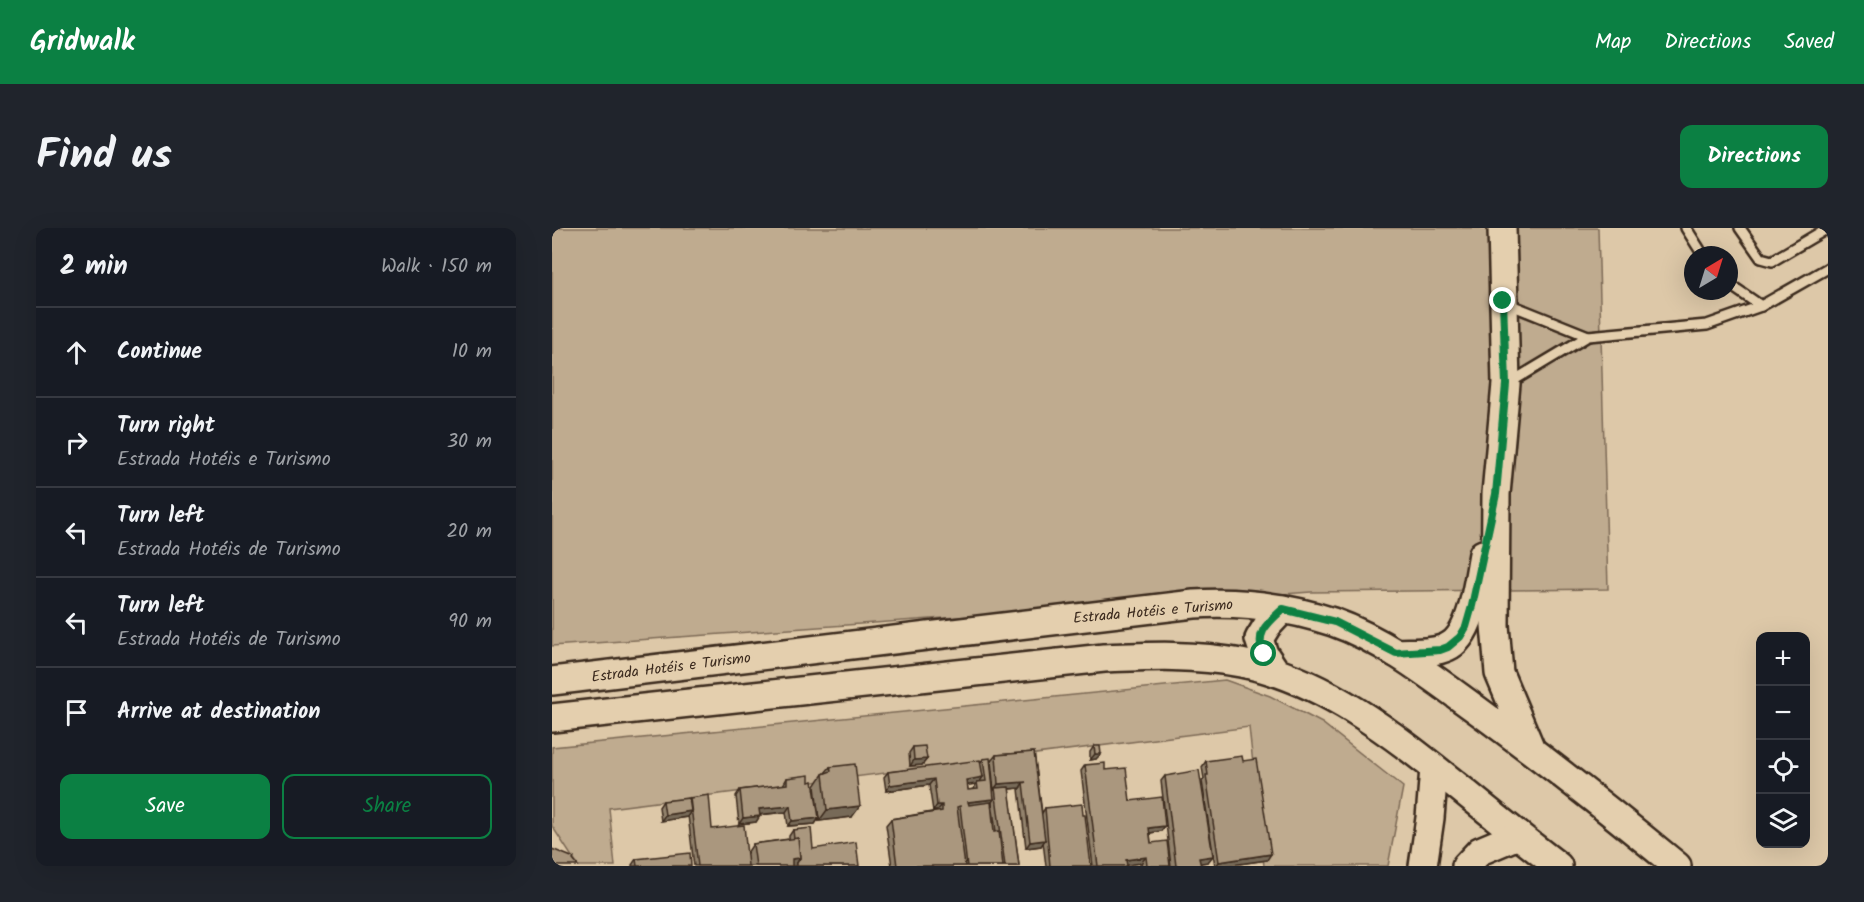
<!DOCTYPE html>
<html lang="en">
<head>
<meta charset="utf-8">
<style>
  :root { --surface:#171b24; --page:#20242c; --text:#f1f3f6; --muted:#9ea1a6; --line:#363941; --accent:#0b8043 }
  body { margin:0; font-family:Kalam,sans-serif; background:var(--page); color:var(--text) }
  .controls { position:absolute; right:18px; bottom:18px; display:grid; overflow:hidden; border-radius:12px; box-shadow:0 6px 24px #0002 }
  .controls button { width:54px; height:54px; display:grid; place-items:center; padding:0; border:0; border-bottom:2px solid var(--line); background:var(--surface); color:var(--text); font:30px sans-serif }
  .compass { position:absolute; left:1132px; top:18px; width:54px; height:54px; border-radius:50%; background:var(--surface); box-shadow:0 6px 24px #0002; rotate:38deg }
  .stop { position:absolute; width:18px; height:18px; margin:-14px; border:4px solid #0b8043; border-radius:50%; background:#fff }
  .stop.end { background:#0b8043; border-color:#fff; box-shadow:0 2px 6px #0008 }
  .list { margin:0; padding:0; list-style:none }
  h2 { display:flex; justify-content:space-between; align-items:center; height:78px; margin:0; padding:0 24px; font-size:26px }
  h2 small { font-size:20px; font-weight:400; color:var(--muted) }
  .list li { display:grid; grid-template-columns:39px 1fr auto; gap:18px; align-items:center; box-sizing:border-box; height:90px; padding:0 24px; border-top:2px solid var(--line) }
  .list b { display:block; font-size:22px; white-space:nowrap }
  .list p { margin:0; font-size:20px; white-space:nowrap; color:var(--muted) }
  .list em { font-size:20px; font-style:normal; color:var(--muted) }
  .actions { display:flex; gap:12px; padding:18px 24px }
  .actions a { flex:1; padding:14px 0; border:2px solid var(--accent); border-radius:12px; text-align:center; font-size:21px; color:var(--accent) }
  .actions .main { background:var(--accent); color:#fff }
  .icon { flex:none; width:33px; height:33px; fill:none; stroke:currentColor; stroke-width:2; stroke-linecap:round; stroke-linejoin:round }
  .map { position:relative; flex:none; width:1276px; height:638px; overflow:hidden; border-radius:12px }
  header { display:flex; align-items:center; gap:36px; box-sizing:border-box; height:84px; padding:0 30px; background:var(--accent); color:#fff }
  header strong { font-size:28px }
  nav { display:flex; gap:33px; margin-inline-start:auto; font-size:21px }
  .intro { display:flex; align-items:center; justify-content:space-between; box-sizing:border-box; height:144px; padding:0 36px }
  h1 { margin:0; font-size:42px }
  .button { padding:15px 27px; border-radius:12px; background:var(--accent); color:#fff; font-size:21px; font-weight:700 }
  main { display:flex; gap:36px; padding:0 36px }
  aside { flex:1; background:var(--surface); border-radius:12px; box-shadow:0 6px 24px #0002 }
  .map>svg:first-child { display:block }
</style>
</head>
<body>
<header>
<strong>Gridwalk</strong>
<nav><a>Map</a><a>Directions</a><a>Saved</a></nav>
</header>
<div class="intro"><h1>Find us</h1><a class="button">Directions</a></div>
<main>
<aside>
<h2>2 min<small>Walk · 150 m</small></h2>
<ul class="list">
<li><svg class="icon" aria-label="ahead" viewBox="0 0 24 24"><path d="M12 20V5M6 11l6-6 6 6"/></svg><div><b>Continue</b></div><em>10 m</em></li>
<li><svg class="icon" aria-label="right" viewBox="0 0 24 24"><path d="M7 20v-9h11M14 6l5 5-5 5"/></svg><div><b>Turn right</b><p>Estrada Hotéis e Turismo</p></div><em>30 m</em></li>
<li><svg class="icon" aria-label="left" viewBox="0 0 24 24"><path d="M17 20v-9H6M10 6l-5 5 5 5"/></svg><div><b>Turn left</b><p>Estrada Hotéis de Turismo</p></div><em>20 m</em></li>
<li><svg class="icon" aria-label="left" viewBox="0 0 24 24"><path d="M17 20v-9H6M10 6l-5 5 5 5"/></svg><div><b>Turn left</b><p>Estrada Hotéis de Turismo</p></div><em>90 m</em></li>
<li><svg class="icon" aria-label="arrive" viewBox="0 0 24 24"><path d="M6 21V4h12l-3 4 3 4H6"/></svg><div><b>Arrive at destination</b></div></li>
</ul>
<div class="actions"><a class="main">Save</a><a>Share</a></div>
</aside>
<div class="map">
<svg width="1276" height="638" viewBox="0 0 1276 638">
  <rect width="100%" height="100%" fill="#ddc8a8"/>
  <filter id="ink" filterUnits="userSpaceOnUse"><feTurbulence type="fractalNoise" baseFrequency=".0167" numOctaves="2"/><feDisplacementMap in="SourceGraphic" scale="12" xChannelSelector="R" yChannelSelector="G"/><feConvolveMatrix kernelMatrix="1 2 1 2 8 2 1 2 1" color-interpolation-filters="sRGB"/></filter>
  <g filter="url(#ink)">
    <g fill="#bfab8f" stroke="#7d6a56" stroke-width="1.5">
      <path d="M0,0H1046L1056,361L759,364L0,418Z"/>
      <path d="M673,452L718,468L770,495L851,559L836,638H712L697,499L57,580L63,638H26L0,598V519Z"/>
    </g>
    <g fill="none" stroke-linecap="round" stroke-linejoin="round">
      <defs>
        <g id="lane">
          <path d="M1134,0L1151,27"/>
          <path d="M1188,0L1209,30L1220,33L1276,0"/>
          <path d="M1177,56L1209,78L1276,40"/>
          <path d="M954,75L1036,108"/>
          <path d="M959,154L1036,108L1155,97L1209,78"/>
        </g>
        <g id="secondary">
          <path d="M950,0L954,156L944,266L943,397L947,445L978,519"/>
          <path d="M844,425C859,424 881,426 895,419C921,408 926,351 931,326"/>
          <path d="M724,444L712,426L707,411L715,398L731,381"/>
          <path d="M0,453L642,376C689,373 736,379 781,394C832,412 877,447 921,479C991,530 1058,583 1125,638"/>
          <path d="M0,490L552,430C598,428 643,426 689,435C773,451 844,509 909,561C941,587 973,613 1006,638"/>
          <path d="M871,638L878,590L882,540"/>
          <path d="M914,638L928,623L966,607"/>
        </g>
      </defs>
      <use href="#lane" stroke="#3b2a1e" stroke-width="14"/>
      <use href="#secondary" stroke="#3b2a1e" stroke-width="32"/>
      <use href="#lane" stroke="#e4cfae" stroke-width="9"/>
      <use href="#secondary" stroke="#e4cfae" stroke-width="27"/>
    </g>
    <g fill="#92826c" stroke="#3b2a1e" stroke-width="1.5" fill-rule="evenodd">
      <path d="M542,518L544,531L538,532V524Z"/>
      <path d="M361,519L375,531L370,537L358,538L357,525Z"/>
      <path d="M482,524L490,585L493,580L539,638H494L491,614L489,618L474,620L467,561L468,560L457,561L467,638H340L334,597L339,591L385,583H381L377,557L334,563L332,549L336,544L428,535L431,531L442,563L439,533L444,527ZM424,556L422,561L416,562L415,557ZM440,574L444,604H442L439,576Z"/>
      <path d="M654,533L715,632L673,638H663L650,553L652,551L650,539Z"/>
      <path d="M533,537L553,542L578,573L613,598L609,603L598,605L599,615L618,638H590L589,635L575,637V638H541L529,543Z"/>
      <path d="M278,539L300,589L267,593L263,558L271,546L273,545Z"/>
      <path d="M613,548L656,634L648,635L649,638H619L609,553Z"/>
      <path d="M235,550L257,554L267,590L263,596L236,598L234,584L208,587L204,594L187,596L184,568L188,562L231,557Z"/>
      <path d="M138,570L160,601L195,625L201,616L237,611V608L241,602L261,621L307,638H142L136,587L135,589L109,593L107,579L111,573L137,572Z"/>
      <path d="M84,631L139,638H80V637Z"/>
    </g>
    <g fill="#776a58" stroke="#3b2a1e" stroke-width="1.5">
      <path d="M543,526H549L544,531L538,532Z"/>
      <path d="M375,531L370,537L358,538L362,532Z"/>
      <path d="M431,549L427,555L425,554L424,556L410,558L415,552Z"/>
      <path d="M382,551L377,557L334,563L338,557Z"/>
      <path d="M474,554L471,555L468,560L444,562L443,560L442,562L446,556Z"/>
      <path d="M442,571L438,577L412,580L416,574Z"/>
      <path d="M385,577H390L385,583H381Z"/>
      <path d="M238,578L234,584L203,587L207,581Z"/>
      <path d="M308,578L300,589L267,593L275,582Z"/>
      <path d="M139,583L135,589L109,593L113,587Z"/>
      <path d="M208,588L204,594L187,596L191,590Z"/>
      <path d="M267,590L263,596L236,598L240,593Z"/>
      <path d="M613,598L609,603L593,606L597,600Z"/>
      <path d="M493,612L489,618L474,620L478,614Z"/>
      <path d="M719,626L715,632L673,638H664L667,634Z"/>
      <path d="M661,628L656,634L643,636L647,630Z"/>
      <path d="M594,629L589,635L570,638L574,632Z"/>
      <path d="M248,630L243,638H235L240,631Z"/>
    </g>
    <g fill="#aa977e" stroke="#3b2a1e" stroke-width="1.5">
      <path d="M373,518L375,531L362,532L361,519Z"/>
      <path d="M542,518H548L549,526H543Z"/>
      <path d="M482,524L493,612L478,614L471,555L474,554L446,556L444,527Z"/>
      <path d="M690,528L691,533L704,531L719,626L667,634L654,547H656L654,533Z"/>
      <path d="M438,530L442,571L416,574L417,577L439,574L442,604L447,603L451,638H415L408,578L405,579L413,638H345L339,591L390,583V577H385L382,551L338,557L336,544L428,532L431,549L415,552L416,562L426,561L425,554L434,553L431,531Z"/>
      <path d="M553,535V542L574,540L578,573L610,569L613,598L597,600L599,615L615,613L618,638H595L594,629L574,632L575,638H546L533,537Z"/>
      <path d="M303,536L308,578L275,582L271,546L279,543L278,539Z"/>
      <path d="M647,542L661,628L647,630L649,638H624L613,548Z"/>
      <path d="M257,547V554L261,553L267,590L240,593L238,578L207,581L208,588L191,590L188,562L235,556V550Z"/>
      <path d="M457,559L467,638H453L443,560Z"/>
      <path d="M157,567L160,601L192,597L196,638H146L138,570Z"/>
      <path d="M137,570L139,583L113,587L111,573Z"/>
      <path d="M530,576L531,587H533L539,638H498L493,580Z"/>
      <path d="M259,600L261,621L304,614L307,638H245V635L248,630L246,610L242,611L241,602Z"/>
      <path d="M246,610L248,630L240,631V638H204L201,616Z"/>
      <path d="M0,621L22,630L21,632L26,638H0Z"/>
      <path d="M138,625L139,638H85L84,631Z"/>
    </g>
  </g>
  <g fill="none" stroke-linecap="round" stroke-linejoin="round" filter="url(#ink)">
    <path stroke="#0b8043" stroke-width="8" d="M712,426C702,405 716,395 731,381L783,394L844,425L888,422L896,419L908,409L914,399L920,378L944,266L954,156L951,73"/>
  </g>
  <g text-anchor="middle" stroke-width="6" stroke-linejoin="round" paint-order="stroke">
    <g font-size="15" fill="#3b2a1e" stroke="#e4cfae">
      <text transform="translate(601 383) rotate(-5)" y="5">Estrada Hotéis e Turismo</text>
      <text transform="translate(119 439) rotate(-7)" y="5">Estrada Hotéis e Turismo</text>
    </g>
  </g>
</svg>
<div class="controls">
<button>+</button>
<button>−</button>
<button><svg class="icon" aria-label="locate" viewBox="0 0 24 24"><circle cx="12" cy="12" r="6"/><path d="M12 2v4M12 18v4M2 12h4M18 12h4"/></svg></button>
<button><svg class="icon" aria-label="layers" viewBox="0 0 24 24"><path d="M12 4l9 5-9 5-9-5zM3 14l9 5 9-5"/></svg></button>
</div>
<svg class="compass" viewBox="-18 -18 36 36"><path d="M0-13l5 13h-10z" fill="#e53935"/><path d="M0 13l5-13h-10z" fill="#9ea1a6"/></svg>
<div class="stop" style="left:712px;top:426px"></div>
<div class="stop end" style="left:951px;top:73px"></div>
</div>
</main>
</body>
</html>
